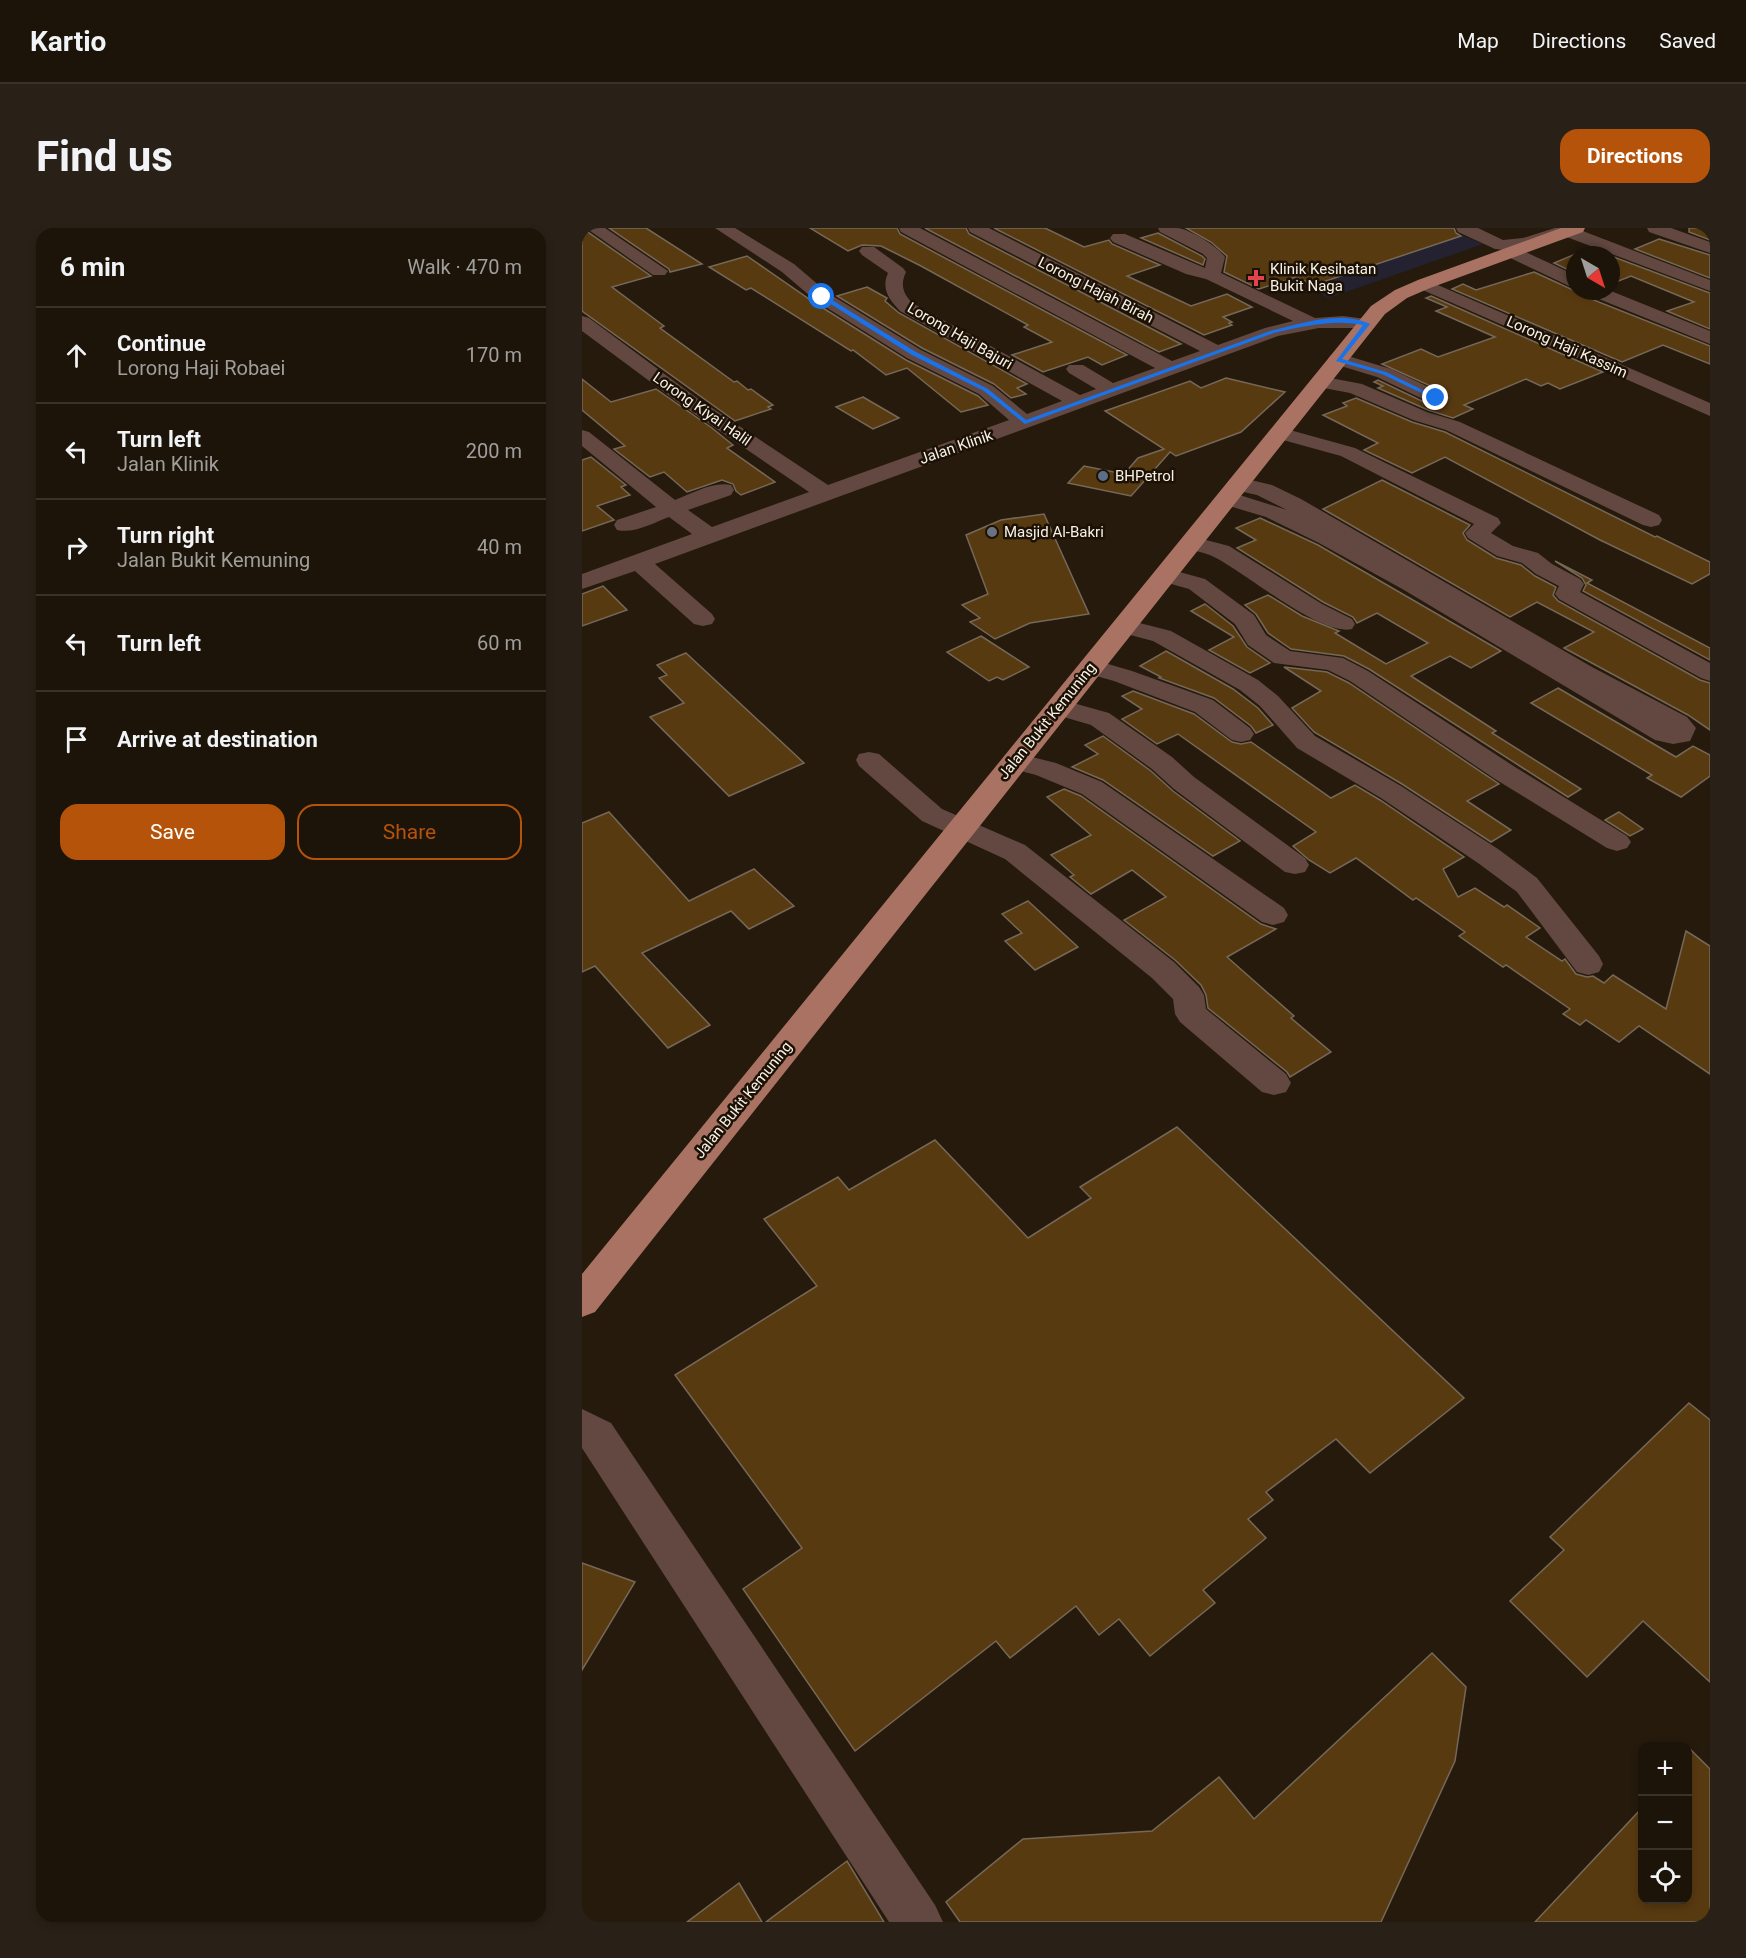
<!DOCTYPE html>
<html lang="en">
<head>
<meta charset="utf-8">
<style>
  :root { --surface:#1c1409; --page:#292117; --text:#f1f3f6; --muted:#a09e9c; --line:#3a332a; --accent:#b45309 }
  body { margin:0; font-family:Roboto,sans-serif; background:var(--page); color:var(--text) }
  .controls { position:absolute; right:18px; bottom:18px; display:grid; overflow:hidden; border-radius:12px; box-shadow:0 3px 9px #0003 }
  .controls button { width:54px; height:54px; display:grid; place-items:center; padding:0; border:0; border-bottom:2px solid var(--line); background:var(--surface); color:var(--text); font:30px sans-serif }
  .compass { position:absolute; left:984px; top:18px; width:54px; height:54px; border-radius:50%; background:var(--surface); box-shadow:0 3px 9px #0003; rotate:141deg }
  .stop { position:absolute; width:18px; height:18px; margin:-14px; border:4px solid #1a73e8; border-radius:50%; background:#fff }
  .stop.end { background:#1a73e8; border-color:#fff; box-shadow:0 2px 6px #0008 }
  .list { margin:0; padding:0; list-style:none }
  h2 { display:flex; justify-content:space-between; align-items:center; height:78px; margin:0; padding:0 24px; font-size:26px }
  h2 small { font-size:20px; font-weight:400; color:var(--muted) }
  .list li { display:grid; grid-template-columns:39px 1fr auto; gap:18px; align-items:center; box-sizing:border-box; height:96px; padding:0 24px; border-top:2px solid var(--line) }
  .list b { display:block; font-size:22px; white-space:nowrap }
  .list p { margin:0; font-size:20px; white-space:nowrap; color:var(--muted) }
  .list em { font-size:20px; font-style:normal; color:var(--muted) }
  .actions { display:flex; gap:12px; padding:18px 24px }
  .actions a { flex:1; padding:14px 0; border:2px solid var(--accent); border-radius:18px; text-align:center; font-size:21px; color:var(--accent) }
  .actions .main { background:var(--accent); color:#fff }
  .icon { flex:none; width:33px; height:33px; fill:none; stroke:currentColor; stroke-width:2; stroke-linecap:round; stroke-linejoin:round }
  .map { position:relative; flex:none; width:1128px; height:1694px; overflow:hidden; border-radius:18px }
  header { display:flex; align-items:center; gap:36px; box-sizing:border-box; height:84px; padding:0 30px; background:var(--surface); border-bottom:2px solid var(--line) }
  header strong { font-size:28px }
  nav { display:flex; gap:33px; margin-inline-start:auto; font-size:21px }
  .intro { display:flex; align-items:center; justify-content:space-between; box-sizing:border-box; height:144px; padding:0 36px }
  h1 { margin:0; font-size:42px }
  .button { padding:15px 27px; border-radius:18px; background:var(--accent); color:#fff; font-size:21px; font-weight:700 }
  main { display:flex; gap:36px; padding:0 36px }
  aside { flex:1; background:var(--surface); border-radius:18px; box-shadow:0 3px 9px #0003 }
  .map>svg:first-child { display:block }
</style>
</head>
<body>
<header>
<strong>Kartio</strong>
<nav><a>Map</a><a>Directions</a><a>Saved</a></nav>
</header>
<div class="intro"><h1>Find us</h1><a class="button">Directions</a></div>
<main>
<aside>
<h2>6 min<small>Walk · 470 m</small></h2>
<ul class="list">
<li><svg class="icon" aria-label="ahead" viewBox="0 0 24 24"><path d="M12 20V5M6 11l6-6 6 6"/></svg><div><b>Continue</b><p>Lorong Haji Robaei</p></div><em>170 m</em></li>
<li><svg class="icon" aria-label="left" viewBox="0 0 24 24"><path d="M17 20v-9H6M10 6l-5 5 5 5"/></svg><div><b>Turn left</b><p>Jalan Klinik</p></div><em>200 m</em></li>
<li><svg class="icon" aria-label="right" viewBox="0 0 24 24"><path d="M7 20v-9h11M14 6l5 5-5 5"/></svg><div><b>Turn right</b><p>Jalan Bukit Kemuning</p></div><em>40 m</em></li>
<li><svg class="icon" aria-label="left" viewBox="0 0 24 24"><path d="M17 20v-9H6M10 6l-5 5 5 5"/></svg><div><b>Turn left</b></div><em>60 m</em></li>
<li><svg class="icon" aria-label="arrive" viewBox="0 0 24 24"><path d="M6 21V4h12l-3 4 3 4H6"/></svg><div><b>Arrive at destination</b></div></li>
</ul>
<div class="actions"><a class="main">Save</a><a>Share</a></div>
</aside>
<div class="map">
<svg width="1128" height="1694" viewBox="0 0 1128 1694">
  <rect width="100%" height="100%" fill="#251a0c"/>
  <path fill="#242131" d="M602,0H861L901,16L747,70Z"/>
  <g fill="#583a11" stroke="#766858" stroke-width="1.5">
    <path d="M0,0L69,48L30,59L82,98L78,100L152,154L155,153L166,162L169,161L191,177L186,179L189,181L153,193L0,83Z"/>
    <path d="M27,0H64L120,36L88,44L87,41Z"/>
    <path d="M228,0H315L318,6L545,127L520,137L506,129L461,144L430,127L470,114L442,99L446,97L339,38L299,18L280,17L266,23Z"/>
    <path d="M343,0H384L387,6L599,116L577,124Z"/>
    <path d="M412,0H463L502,19L527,12L530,16L578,37L545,48L609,78L645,66L670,79L641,89L650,94L647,95L650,97L622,107Z"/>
    <path d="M604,0H872L874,5L879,8L732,57L714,49L677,61L642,44L645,28L629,14Z"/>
    <path d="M1107,0H1128V12L1107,4Z"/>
    <path d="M576,5L620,28L623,31L621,37L559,10Z"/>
    <path d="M1077,11L1128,27V50L1053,21Z"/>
    <path d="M1008,20L1026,27H993V45L972,35Z"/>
    <path d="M165,28L233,75L324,132L396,168L406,177L379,184L325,140L304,147L271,122L269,123L169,60L164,62L127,39Z"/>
    <path d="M1029,28L1128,65V101L1085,83L1112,74L1049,48L1029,56Z"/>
    <path d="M952,44L993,63H1002L1003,66L999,67L1128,118V136L1081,117L1040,134L870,61L881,56L894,62Z"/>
    <path d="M285,59L305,70L303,73L317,85L445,156L435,160L444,166L429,170L412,156L340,120L255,68Z"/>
    <path d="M849,68L1021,144L978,161L966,155L959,158L944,151L882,177L891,181L871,190L846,182L796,160L801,158L792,154L796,152L846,176H861L866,170L862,164L800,136L839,121L856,129L913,109L854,83L865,79L844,70Z"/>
    <path d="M644,150L703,164L659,204L594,228L588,224L549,268L486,255L502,238L542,246L556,230L582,221L523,183L608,153L619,160Z"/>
    <path d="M0,151L29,174L74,161L130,200L151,217L145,220L193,254L159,267L154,263L151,256L140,252L105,264L82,244L68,249L32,221L43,218L0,182Z"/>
    <path d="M281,169L317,190L291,201L254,179Z"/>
    <path d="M774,170L830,194L863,204L1073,309L1075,308L1128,334V346L1110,356L1018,312L863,229L830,245L782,222L796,215L741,187L765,178L761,175Z"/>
    <path d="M9,229L44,257L39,259L48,267L15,278L32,292L0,303V232Z"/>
    <path d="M800,252L888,297L881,305L885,312L914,330L939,337L953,348L974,359L971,367L976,373L1118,452L1128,455V502L1106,487L982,420L1012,404L955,374L928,389L741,281Z"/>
    <path d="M462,286L507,386L448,395L413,411L388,394L398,390L380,377L406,366L384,307L419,292Z"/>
    <path d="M678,290L736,317L919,423L889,440L868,428L829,448L914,503L910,505L999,561L986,569L787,441L762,428L709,421L686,405L674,386L663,377L686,367L720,388L757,403L753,405L804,436L846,415L795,385L775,395L771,389L741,374L655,320L674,312L654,300Z"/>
    <path d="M973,333L1010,352L1005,355L1128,420V432L1001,363L1004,357L1000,350Z"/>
    <path d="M21,358L45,382L0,398V366Z"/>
    <path d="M623,376L651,398L665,419L688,435L668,445L627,422L652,409L609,383Z"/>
    <path d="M399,408L447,439L421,452L415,449L407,453L365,424Z"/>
    <path d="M584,423L651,461L676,480L691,497L674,505L669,498L632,470L577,450L579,449L558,438Z"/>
    <path d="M104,425L222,535L147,568L68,489L102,475L77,450L85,447L75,437Z"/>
    <path d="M702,439L745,444L767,455L917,556L885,573L929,602L909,614L820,556L732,504L710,480L739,463Z"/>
    <path d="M976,460L1094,529L1111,518L1128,527V548L1099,569L1065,550L1070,547L949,475Z"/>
    <path d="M551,463L612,486L650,514L659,516L669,514L749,570L773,557L798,572L882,629L861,641L876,669L893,660L922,679L925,677L958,700L944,709L980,733L983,731L994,746L1005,749L1011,748L1022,755L1031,747L1084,781L1104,703L1128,718V846L1057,798L1037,814L1004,792L998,797L981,786L988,781L924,737L921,739L877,708L883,704L834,670L831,672L774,630L748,645L727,632L711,618L734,604L596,506L575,516L540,491L560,481L540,468Z"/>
    <path d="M521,508L569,543L591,563L658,613L631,628L521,552L490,539L516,526L503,517Z"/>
    <path d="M482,561L499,568L679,696L694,701L645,729L712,788L709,790L749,824L708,849L705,844L626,780L624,767L619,757L593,732L542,692L584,669L550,642L509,666L488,649L492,647L469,627L509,607L465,569Z"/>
    <path d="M27,584L107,673L172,641L212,678L167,701L149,683L60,725L128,797L86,820L13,738L0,744V595Z"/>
    <path d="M1037,584L1061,601L1048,608L1023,592Z"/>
    <path d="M446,673L496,719L453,742L423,713L440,705L420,686Z"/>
    <path d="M595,899L882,1170L788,1245L754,1211L684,1264L691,1272L666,1291L684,1310L621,1362L633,1375L568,1428L537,1391L517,1407L494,1378L428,1430L414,1413L273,1523L161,1361L220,1320L93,1147L235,1058L182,991L256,949L267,962L353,912L446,1010L509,970L498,959Z"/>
    <path d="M1107,1175L1128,1192V1454L1061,1393L1005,1449L928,1373L982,1322L968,1309Z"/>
    <path d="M0,1335L53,1354L0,1442Z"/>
    <path d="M850,1425L884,1459L873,1533L799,1694H378L364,1674L441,1611L570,1603L637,1549L672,1591Z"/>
    <path d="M1106,1519L1128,1541V1694H953L1060,1580V1671H1106Z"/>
    <path d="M265,1633L302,1694H184Z"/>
    <path d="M157,1655L180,1694H105Z"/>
  </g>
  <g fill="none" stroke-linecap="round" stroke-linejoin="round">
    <g fill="#624840" fill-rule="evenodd">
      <path d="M4,0H23L86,43L83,47H71Z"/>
      <path d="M133,0H153L212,36L246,65L339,122L411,158L445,186L480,173L318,83C307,71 299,61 306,45L280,27L277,23L280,19H292L321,40L324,44C318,57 321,65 330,75L498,167L514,161L487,145L484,141L487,137H501L531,155L573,140L319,4L317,0H338L590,133L618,123L388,4L386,0H407L636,117L683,100L711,93L624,51L604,46L531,14L528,10L531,6H543L623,40L625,30L621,26L578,4L576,0C582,0 590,0 596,0C609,2 635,18 643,29L639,45L733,90L761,88L792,92L794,96L792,100H737L696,108L73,336L130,386L133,391L130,396L121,398L112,396L53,343L0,361V346L110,306L87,289C71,295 52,306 35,302L32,297L35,292L74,279L0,218V202L7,204L93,272C109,266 131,253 149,257L152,262L149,267L106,282L130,299L227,264L101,178L0,103V88L7,90L115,170L246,257L427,192L397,166L325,130L234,73L200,44Z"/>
      <path d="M874,0H896L921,12L941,10L973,0H993L1128,52V63L982,8L937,21L993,47V59L987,58L924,28L921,24L923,22L913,21L876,4Z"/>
      <path d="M1065,0H1089L1128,14V25L1067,4Z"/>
      <path d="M842,51L1128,175V188L836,60L833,56L836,52Z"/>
      <path d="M1004,63H1029L1128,103V116L1007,67Z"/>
      <path d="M756,125L809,141L861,166L864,170L861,174H847L795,149L749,135L746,131L749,127Z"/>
      <path d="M738,148L780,156L845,184L878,194L1077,287L1080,292L1077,297L1069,299L1061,297L864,202L831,192L768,165L731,158L728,154L731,150Z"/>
      <path d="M697,199L773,220L916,290L919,295L909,305L931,318L956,325L970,336L998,351L1002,356L998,364L1128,435V453L1119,450L977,371L973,366L977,358L954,346L940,335L915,328L886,310L883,305L892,296L759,228L690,209L687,205L690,201Z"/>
      <path d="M656,249L690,257L719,271L1010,439L1105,489L1114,500L1108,513L1091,516L1073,512L822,362L737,315L684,289L637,275L634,270L637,265L645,263L705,282L675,267L648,261L645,256L648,251Z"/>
      <path d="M609,308L647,318L740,376L770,391L773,396L770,401C739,409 663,344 632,329C623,324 611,323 601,320L598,315L601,310Z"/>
      <path d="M583,340L623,351L672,387L684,407L708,423L761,430L786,443L933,539L1045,608L1049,614L1045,620L1035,623L1025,620L913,551L768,453L746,442L692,435L666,417L653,396L607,361L575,352L571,347L575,342Z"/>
      <path d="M542,391L589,403L676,452L696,468L733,508L819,558L916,621L955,650L1017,728L1021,736L1017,744L1006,747L995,744L935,664L896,635L799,570L715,520L678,478L658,462L571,413L533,403L530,398L533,393Z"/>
      <path d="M509,431L550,443L631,472L668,500L672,506L668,512L659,514L650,512L613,484L532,453L500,444L496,439L500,434Z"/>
      <path d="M477,471L527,485L590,529L612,549L723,630L727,637L723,644L713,646L703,644L592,561L570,541L509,497L468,485L464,479L468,473Z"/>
      <path d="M287,524L297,526L360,581L443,617L592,734L617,759L622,767L624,781L704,846L709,855L704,864L692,867L680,864L598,794L593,786L591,771L570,750L423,631L340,593L277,538L274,532L277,526Z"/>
      <path d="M434,525L474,535L520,554L702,680L706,687L702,694L691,697L680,694L500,566L454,547L424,539L420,533L424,527Z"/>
      <path d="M0,1181L29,1195L353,1677L361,1694H307L0,1220Z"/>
    </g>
    <path fill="#a97262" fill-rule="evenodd" d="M979,0H1003L1001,4L848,60L825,70L803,86L13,1084L0,1089V1046L789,78L813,62L836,52Z"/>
  </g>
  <path fill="#1a73e8" d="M239,67H242L334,124L406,161L444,192L688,103C718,96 758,82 788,96L760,131L804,144L857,170L852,171L800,146L754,133L781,97C751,91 722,98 692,105L443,196L402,163L330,127L239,70Z"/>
  <path fill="#e0444e" stroke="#1b1104" stroke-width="2" d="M671 41h6v6h6v6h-6v6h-6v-6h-6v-6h6z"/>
  <circle fill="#5c6f8a" stroke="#1b1104" stroke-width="2" cx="521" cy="248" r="6"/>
  <circle fill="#6b7280" stroke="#1b1104" stroke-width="2" cx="410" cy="304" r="6"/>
  <g text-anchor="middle" stroke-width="5" stroke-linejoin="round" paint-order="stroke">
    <g font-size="15" fill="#f9f1e8" stroke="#1b1104" text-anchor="start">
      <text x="688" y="46">Klinik Kesihatan<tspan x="688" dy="17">Bukit Naga</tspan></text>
      <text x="533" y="253">BHPetrol</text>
      <text x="422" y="309">Masjid Al-Bakri</text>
    </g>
    <g font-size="15" fill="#f9f1e8" stroke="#1b1104">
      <text transform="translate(514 62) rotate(27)" y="5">Lorong Hajah Birah</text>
      <text transform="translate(378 108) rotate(30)" y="5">Lorong Haji Bajuri</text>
      <text transform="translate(985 119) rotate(24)" y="5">Lorong Haji Kassim</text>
      <text transform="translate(120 181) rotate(35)" y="5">Lorong Kiyai Halil</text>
      <text transform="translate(374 219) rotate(-19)" y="5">Jalan Klinik</text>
      <text transform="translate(465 493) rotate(-51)" y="5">Jalan Bukit Kemuning</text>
      <text transform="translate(161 872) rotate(-51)" y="5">Jalan Bukit Kemuning</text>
    </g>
  </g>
</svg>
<div class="controls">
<button>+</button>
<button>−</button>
<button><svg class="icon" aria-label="locate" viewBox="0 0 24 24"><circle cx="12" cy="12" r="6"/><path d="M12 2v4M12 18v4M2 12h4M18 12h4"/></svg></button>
</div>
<svg class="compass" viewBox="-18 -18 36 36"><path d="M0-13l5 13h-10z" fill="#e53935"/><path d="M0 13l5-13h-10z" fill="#a09e9c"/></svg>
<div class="stop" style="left:240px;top:69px"></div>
<div class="stop end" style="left:854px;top:170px"></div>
</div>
</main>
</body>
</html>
